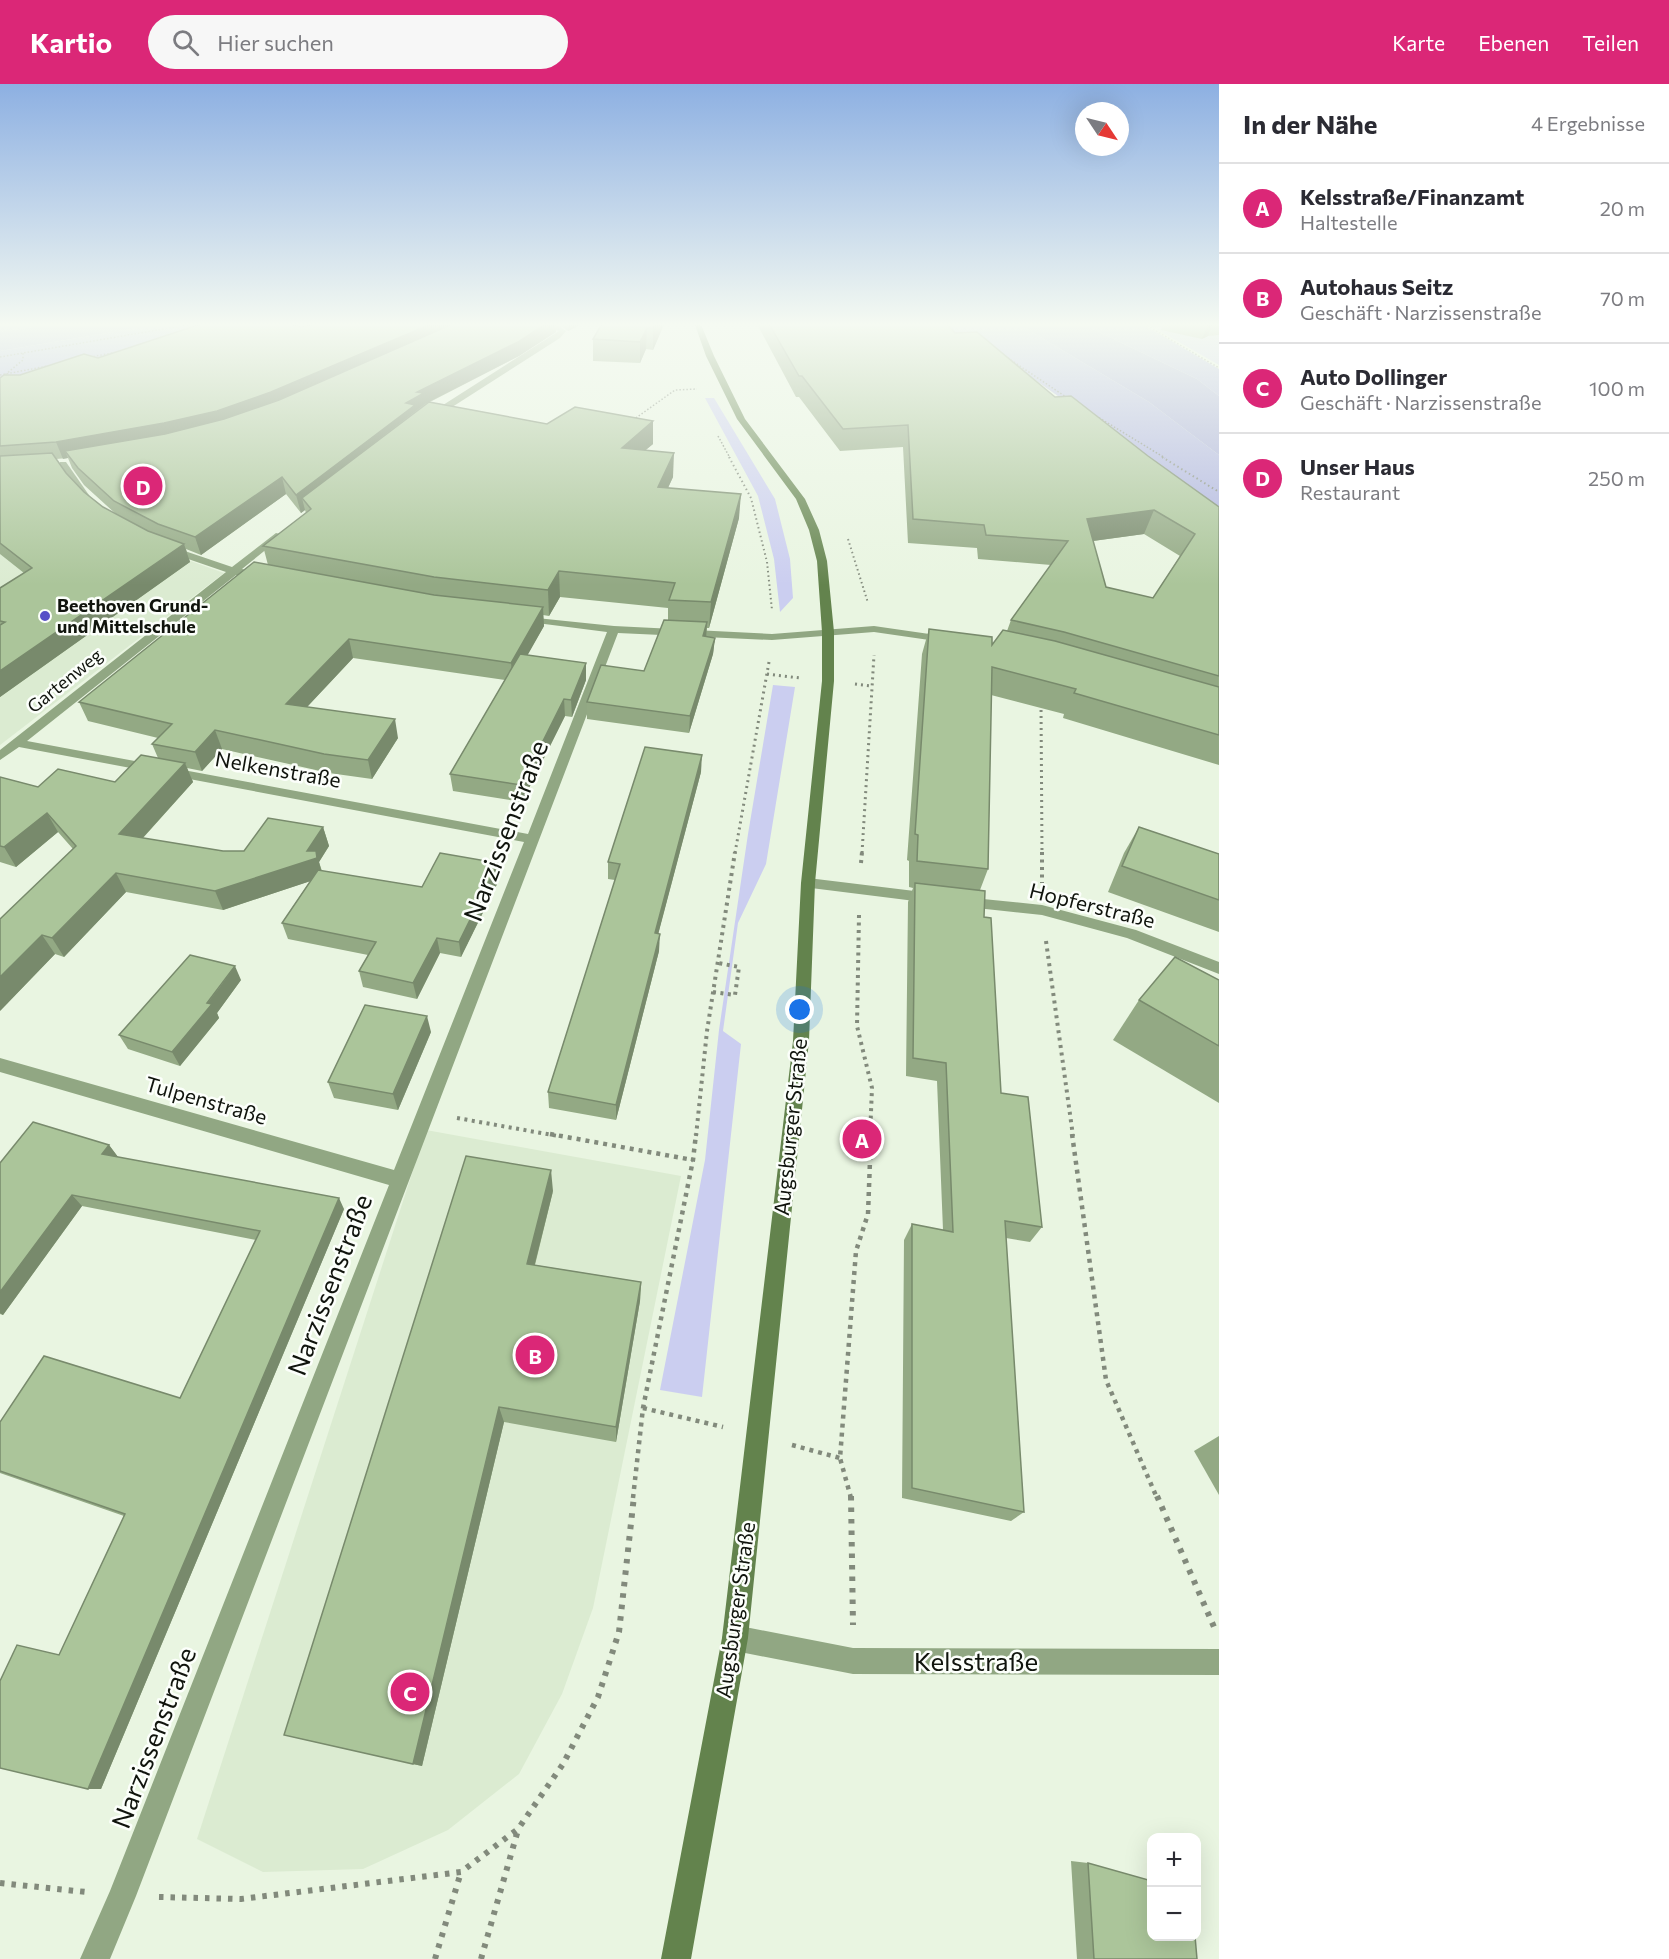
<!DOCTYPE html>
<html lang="de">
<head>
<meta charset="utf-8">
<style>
  :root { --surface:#fff; --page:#f7f7f7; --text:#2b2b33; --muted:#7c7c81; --line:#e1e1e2; --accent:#db2777 }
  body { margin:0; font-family:Commissioner,sans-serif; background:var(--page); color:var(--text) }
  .controls { position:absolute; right:18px; bottom:18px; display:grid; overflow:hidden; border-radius:12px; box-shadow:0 6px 24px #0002 }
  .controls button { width:54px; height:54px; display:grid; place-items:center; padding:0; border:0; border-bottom:2px solid var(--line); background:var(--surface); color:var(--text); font:30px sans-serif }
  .compass { position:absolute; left:1075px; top:18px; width:54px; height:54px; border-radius:50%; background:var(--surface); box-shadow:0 6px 24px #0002; rotate:125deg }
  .you { position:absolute; left:800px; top:926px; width:21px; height:21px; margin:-15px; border:4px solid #fff; border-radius:50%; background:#1a73e8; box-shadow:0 0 0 9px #1a73e833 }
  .badge { display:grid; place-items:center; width:39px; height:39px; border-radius:50%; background:var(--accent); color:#fff; font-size:20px; font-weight:700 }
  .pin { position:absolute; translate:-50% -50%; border:3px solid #fff; box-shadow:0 2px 6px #0006 }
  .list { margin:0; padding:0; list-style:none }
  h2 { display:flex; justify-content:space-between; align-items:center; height:78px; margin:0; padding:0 24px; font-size:26px }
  h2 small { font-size:20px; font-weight:400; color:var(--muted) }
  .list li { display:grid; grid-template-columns:39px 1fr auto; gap:18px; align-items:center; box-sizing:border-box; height:90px; padding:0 24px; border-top:2px solid var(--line) }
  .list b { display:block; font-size:22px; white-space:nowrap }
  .list p { margin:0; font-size:20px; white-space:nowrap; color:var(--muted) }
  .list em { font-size:20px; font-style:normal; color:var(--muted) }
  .icon { flex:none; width:33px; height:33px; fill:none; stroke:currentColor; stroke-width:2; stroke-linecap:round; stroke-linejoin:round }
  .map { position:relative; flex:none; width:1219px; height:1875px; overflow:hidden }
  header { display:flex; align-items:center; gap:36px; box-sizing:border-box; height:84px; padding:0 30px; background:var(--accent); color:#fff }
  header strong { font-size:28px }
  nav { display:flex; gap:33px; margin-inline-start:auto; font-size:21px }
  .search { width:420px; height:54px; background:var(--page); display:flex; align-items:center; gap:15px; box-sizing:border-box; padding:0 21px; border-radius:33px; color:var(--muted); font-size:22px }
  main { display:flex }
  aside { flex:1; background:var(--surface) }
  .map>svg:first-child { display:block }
</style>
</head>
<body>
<header>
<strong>Kartio</strong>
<div class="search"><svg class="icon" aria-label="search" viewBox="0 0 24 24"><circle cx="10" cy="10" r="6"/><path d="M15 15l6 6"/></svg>Hier suchen</div>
<nav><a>Karte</a><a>Ebenen</a><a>Teilen</a></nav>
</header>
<main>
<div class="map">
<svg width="1219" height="1875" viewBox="0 0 1219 1875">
  <rect width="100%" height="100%" fill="#e9f5e1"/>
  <g fill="#dbebd1">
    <path d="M0,396L146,461L224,489L0,661Z"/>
    <path d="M426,1046L681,1092L593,1524L562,1610L519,1690L448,1746L363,1785L263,1788L197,1755Z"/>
  </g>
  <g fill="#cbcef0">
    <path d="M1144,238H1219V281Z"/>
    <path d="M705,314H714L775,415L790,475L793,514L780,528L774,475L758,412Z"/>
    <path d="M773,601L795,603L766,780L738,839L723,947L741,960L702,1313L660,1306L705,1076L719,946L748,750Z"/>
  </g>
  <g fill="#adb2e0">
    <path d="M0,238H65L0,248Z"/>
    <path d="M173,238H281L0,299V267Z"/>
    <path d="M930,238H1015L1149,318L1219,371V425L1028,291Z"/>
    <path d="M1078,238H1139L1219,285V312L1197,295Z"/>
  </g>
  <g fill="#a6abd9">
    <path d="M65,238H173L0,267V248Z"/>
    <path d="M1015,238H1078L1197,295L1219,312V371L1149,318Z"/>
  </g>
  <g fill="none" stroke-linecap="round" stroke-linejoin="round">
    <g stroke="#828a7c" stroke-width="1.5" stroke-dasharray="1.5 2" stroke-linecap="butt">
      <path d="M1141,238L1219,284"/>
      <path d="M0,273L204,238"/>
      <path d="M90,273L118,268"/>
      <path d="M1008,274L1069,315"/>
      <path d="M0,291L53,281"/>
      <path d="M0,295L23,276V269"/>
      <path d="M1093,330L1165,374"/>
      <path d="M633,336L675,306L697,305"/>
      <path d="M718,352L730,374"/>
    </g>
    <g stroke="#828a7c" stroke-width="2" stroke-dasharray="1.5 3" stroke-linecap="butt">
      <path d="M729,373L751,414L767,478L772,526"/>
      <path d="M1162,373L1219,408"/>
      <path d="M848,455L868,519"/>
    </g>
    <g stroke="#828a7c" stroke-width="3" stroke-dasharray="2 4" stroke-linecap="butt">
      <path d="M767,590L800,594"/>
      <path d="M855,600L872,602"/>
      <path d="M1041,620L1042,769"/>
      <path d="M735,769L769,578"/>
      <path d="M862,769L874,571"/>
    </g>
    <g stroke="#828a7c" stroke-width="4" stroke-dasharray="3 4.5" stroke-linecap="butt">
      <path d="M1042,768V799"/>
      <path d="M861,779L862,768"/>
      <path d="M859,831L857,942L872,1004L870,1052"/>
      <path d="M1046,857L1073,1052"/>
      <path d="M713,908L735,911L739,883L718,879"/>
      <path d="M457,1034L558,1052"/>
      <path d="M696,1052L707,947L735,768"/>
    </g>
    <g stroke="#828a7c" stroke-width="4.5" stroke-dasharray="4 5" stroke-linecap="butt">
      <path d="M550,1050L693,1076"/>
      <path d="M1072,1050L1106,1296L1157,1414"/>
      <path d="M643,1324L723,1343"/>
      <path d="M792,1361L840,1374"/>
      <path d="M633,1414L643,1324L693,1076L696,1050"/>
      <path d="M851,1414L840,1374L856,1167L868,1130L871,1050"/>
    </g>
    <g stroke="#828a7c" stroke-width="6" stroke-dasharray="4.5 7" stroke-linecap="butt">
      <path d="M851,1412L853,1541"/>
      <path d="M1157,1412L1214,1543"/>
      <path d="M0,1799L86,1808"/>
      <path d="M159,1813L241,1815L461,1788L518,1745L563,1680L598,1613L619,1548L634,1412"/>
      <path d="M435,1875L461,1788"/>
      <path d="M481,1875L518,1746"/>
    </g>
    <g fill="#91a783" fill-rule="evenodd">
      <path d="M533,238L559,242L566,247L560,254L435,334H429V330L559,247Z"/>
      <path d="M60,378H66L91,414L89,416H83L59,380Z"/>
      <path d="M276,449L284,451L242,485L266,490V494L236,491L27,657L528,750L607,548L521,537L517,536V532L614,542L772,550L874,542L950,553L956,556L950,559L874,548L772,556L618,549L136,1812L110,1875H80L110,1807L389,1101L0,988V974L394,1086L524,758L19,663L0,676V666L226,488L162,466V462H170L232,483Z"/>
      <path d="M808,794L931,809L938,814L931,819L803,803L801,799Z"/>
      <path d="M963,813L1042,821L1136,846L1219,878V890L1127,854L1042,831L958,822L956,818L958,814Z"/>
      <path d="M735,1541L853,1564L1219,1565V1591L853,1590L735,1567L726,1563L722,1554L726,1545Z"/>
    </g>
    <path fill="#63834d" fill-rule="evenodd" d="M694,238H700L714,272L745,335L805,415L819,446L827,477L834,548V597L815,799L809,957L748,1554L691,1875H661L722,1554L793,957L801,799L822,597V548L817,477L809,446L796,415L737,335L706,272Z"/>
  </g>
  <g fill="#93a984" fill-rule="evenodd">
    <path d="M326,238H586L568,247L555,238L556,248L519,272L430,318L547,340L653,337V360L645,366L673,393L668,404L739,434L709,544H707L706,553L715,554L713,570L689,649L587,635V618L644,587L668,536V524L560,513L549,532L543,531L544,542L527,571L586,596L572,633L565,632L522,718L453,707L450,690L505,596L353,574L307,623L398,654L372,695L329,689L222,665L202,687L187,684L193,698L143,754L223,767H244L323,743L329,762L319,778L322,787L422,803L499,796L461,873L440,869L417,915L363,903L359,887L368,871L288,855L282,839L310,797L223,826L126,808L64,873L55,870L0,927L73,765L58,748L16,783L0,778V693L38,703L115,698L158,674L152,660L158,654L88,637L79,618L268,481L263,462L306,429L305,426L301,429L286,410L201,471L186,465L190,478L0,613V504L24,489L0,470V294L20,291L98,274L301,243ZM68,374L72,384L84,401L117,431L103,423L84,408L66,389L56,375Z"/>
    <path d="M603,238H665L653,266L646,265L640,279L593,277V255Z"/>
    <path d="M756,238H945L955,249L1148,372L1219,423V681L1063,634L1064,630L991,611L988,785L980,806L984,833L1001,1009L1042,1143L1030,1158L1006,1154L1024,1428L1011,1437L902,1414L904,1156L912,1140L943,1146L937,997L906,992L908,818L913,804L909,803V777L907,776L922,570L929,545L992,561L1007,547L1011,536L1051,481L978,475L977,464L908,459L903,363L840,367L799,313H796ZM1144,450L1180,472L1153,514L1106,503L1093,457Z"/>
    <path d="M1164,238H1219V251L1208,252L1202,255L1161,246Z"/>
    <path d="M701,688L658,850L659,867L616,1036L549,1024L548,1008L615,796L608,795V778Z"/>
    <path d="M1139,743L1219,770V848L1108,808L1124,769Z"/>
    <path d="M241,896L217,929L219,934L180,982L128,965L119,951Z"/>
    <path d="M1219,896V1019L1113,956L1139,916Z"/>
    <path d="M431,948L398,1026L334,1014L328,998Z"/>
    <path d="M109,1061L118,1073L344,1125L101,1705L59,1571L124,1432L0,1389V1338L180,1314L256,1156L82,1122L3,1231L0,1230V1079Z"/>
    <path d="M553,1107L535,1181L641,1198L640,1217L616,1358L504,1338L422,1682L284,1651Z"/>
    <path d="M1219,1352V1411L1194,1367Z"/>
    <path d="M1071,1777L1088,1779L1197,1875H1077Z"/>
  </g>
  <g fill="#788a6c">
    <path d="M436,238H471L275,324L70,374L65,367L68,374L63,375L56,358Z"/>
    <path d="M548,238H555L556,248L519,272L425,320L302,414L305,426L301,429L296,411L406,319L417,308Z"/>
    <path d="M568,238H586L568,247Z"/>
    <path d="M656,238H665L653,266V244Z"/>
    <path d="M1209,238H1213L1208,252L1202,255Z"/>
    <path d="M647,244L646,265L640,279V258Z"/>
    <path d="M653,337V360L621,387L622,364Z"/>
    <path d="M674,369L673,393L657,427L658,403Z"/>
    <path d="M282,393L286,410L201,471L195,453Z"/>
    <path d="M741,410L739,434L709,544L711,518Z"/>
    <path d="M1154,426L1144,450L1078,459L1087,435Z"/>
    <path d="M184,460L190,478L0,613V587Z"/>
    <path d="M559,487L560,513L549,532L548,506Z"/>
    <path d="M543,523L544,542L513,597L511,579Z"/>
    <path d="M707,538L706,555L703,552Z"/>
    <path d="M715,554L713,570L689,649L690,632Z"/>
    <path d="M349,555L353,574L292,639L286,620Z"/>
    <path d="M586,579V596L572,633L571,616Z"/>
    <path d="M564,615L565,632L522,718L521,701Z"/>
    <path d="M395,635L398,654L372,695L368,676Z"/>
    <path d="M215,646L222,665L202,687L195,668Z"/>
    <path d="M702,671L701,688L654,866L655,849Z"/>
    <path d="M185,679L193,698L129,769L119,750Z"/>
    <path d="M47,729L58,748L16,783L4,763Z"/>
    <path d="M323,743L329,762L319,778L323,793L223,826L215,807L307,767Z"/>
    <path d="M498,779L499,796L461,873L459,858Z"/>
    <path d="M116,789L126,808L64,873L52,854Z"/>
    <path d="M660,850L659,867L616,1036V1021Z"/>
    <path d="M42,851L55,870L0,927V893Z"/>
    <path d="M437,854L440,869L417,915L413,899Z"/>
    <path d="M235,882L241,896L217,929L219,934L180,982L172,968Z"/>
    <path d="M427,932L431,948L398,1026L393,1010Z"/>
    <path d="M109,1061L118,1073L111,1082L102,1070Z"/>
    <path d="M551,1086L553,1107L530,1199L527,1180Z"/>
    <path d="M72,1111L82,1122L3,1231L0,1229V1208Z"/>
    <path d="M339,1114L344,1125L101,1705H88Z"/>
    <path d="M641,1198L640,1217L616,1358V1343Z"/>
    <path d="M499,1323L504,1338L422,1682L413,1680Z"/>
  </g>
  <g fill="#abc59a" stroke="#788a6c" stroke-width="1.5" fill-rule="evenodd">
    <path d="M207,238H282L301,243L326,238H436L271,308L217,327L164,339L56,358L0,362V294L4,291H20L84,270L98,274Z"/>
    <path d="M457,238H548L518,258L417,308L424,309L406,319L415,321L296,411L282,393L195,453L158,440L114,417L78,384L65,367L165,350L224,335L279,316Z"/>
    <path d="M603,238H656L653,244H647L640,258L593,255Z"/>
    <path d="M768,238H945L955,249L977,248L1055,313L1071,312L1148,372L1219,423V592L1064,548L1011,536L1068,457L986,451L984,441L913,435L908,341L843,345L802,292H799ZM1154,426L1195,450L1153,514L1106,503L1087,435Z"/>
    <path d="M429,318L547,340L575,323L653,337L622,364L674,369L658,403L741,410L711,518L669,516L675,499L559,487L548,506L434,493L263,462L311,425L302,414Z"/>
    <path d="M52,369L66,389L84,408L103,423L148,447L184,460L0,587V541L5,538L0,537V504L32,484L0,459V372Z"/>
    <path d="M254,478L434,511L543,523L511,579L349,555L286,620L395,635L368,676L324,670L215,646L195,668L152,660L172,640L79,618Z"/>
    <path d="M664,536L707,538L703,552L715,554L690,632L587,618L601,581L644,587Z"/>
    <path d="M929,545L992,553V561L1003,546L1055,557L1219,603V651L1074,609L1076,605L992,583L988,785L917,777L918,751L915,750Z"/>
    <path d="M520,570L586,579L571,616L564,615L521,701L450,690Z"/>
    <path d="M645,663L702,671L655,849L660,850L616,1021L548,1008L620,780L608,778Z"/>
    <path d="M141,671L185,679L119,750L223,767H244L268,734L323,743L307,767H316L317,774L215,807L116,789L52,854L42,851L0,893V835L76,762L47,729L4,763L0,762V693L38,703L58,685L115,698Z"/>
    <path d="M1139,743L1219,770V816L1122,782Z"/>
    <path d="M440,769L498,779L459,858L437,854L413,899L359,887L376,858L282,839L318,786L422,803Z"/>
    <path d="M915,799L985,807L984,833L991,834L1001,1009L1028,1013L1042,1143L1005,1137L1024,1428L912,1404V1140L953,1148L946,979L913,974Z"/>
    <path d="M190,871L235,882L207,919L212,920L172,968L119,951Z"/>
    <path d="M1175,873L1219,896V962L1139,916Z"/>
    <path d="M365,921L427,932L393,1010L328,998Z"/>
    <path d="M33,1038L109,1061L102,1070L339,1114L88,1705L0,1684V1597L17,1561L59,1571L125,1430L0,1387V1338L44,1272L180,1314L260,1147L72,1111L0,1208V1079Z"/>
    <path d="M466,1072L551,1086L527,1180L641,1198L616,1343L499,1323L413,1680L284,1651Z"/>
    <path d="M1088,1779L1152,1797V1852H1195L1197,1875H1094Z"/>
  </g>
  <linearGradient id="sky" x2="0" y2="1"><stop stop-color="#8db0e2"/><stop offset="0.48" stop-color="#f5faf2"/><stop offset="1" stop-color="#f5faf2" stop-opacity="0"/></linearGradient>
  <rect width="1219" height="501" fill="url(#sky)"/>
  <circle fill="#564fc7" stroke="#fcfffb" stroke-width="2" cx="45" cy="532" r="6"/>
  <g text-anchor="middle" stroke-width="5" stroke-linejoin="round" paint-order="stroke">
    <g font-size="18" font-weight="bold" fill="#10140d" stroke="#fcfffb" text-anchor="start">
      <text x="57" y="528">Beethoven Grund-<tspan x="57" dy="21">und Mittelschule</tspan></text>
    </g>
    <g font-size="18" fill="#10140d" stroke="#fcfffb">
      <text transform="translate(65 597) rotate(-39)" y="6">Gartenweg</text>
    </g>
    <g font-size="21" fill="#10140d" stroke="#fcfffb">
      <text transform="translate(278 686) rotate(10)" y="7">Nelkenstraße</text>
      <text transform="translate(1092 822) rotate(14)" y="7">Hopferstraße</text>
      <text transform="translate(206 1017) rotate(16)" y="7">Tulpenstraße</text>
      <text transform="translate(791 1043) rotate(-84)" y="7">Augsburger Straße</text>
      <text transform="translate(736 1526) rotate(-82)" y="7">Augsburger Straße</text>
    </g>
    <g font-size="26" fill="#10140d" stroke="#fcfffb">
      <text transform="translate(506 747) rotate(-69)" y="9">Narzissenstraße</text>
      <text transform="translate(330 1201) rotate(-69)" y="9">Narzissenstraße</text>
      <text x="976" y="1587">Kelsstraße</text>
      <text transform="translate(154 1654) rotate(-69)" y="9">Narzissenstraße</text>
    </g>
  </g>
</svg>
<div class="controls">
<button>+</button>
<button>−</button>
</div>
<svg class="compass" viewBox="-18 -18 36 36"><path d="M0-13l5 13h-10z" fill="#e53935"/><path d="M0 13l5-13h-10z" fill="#7c7c81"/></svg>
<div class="you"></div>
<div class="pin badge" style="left:862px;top:1055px">A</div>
<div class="pin badge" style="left:535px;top:1271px">B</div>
<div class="pin badge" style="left:410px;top:1608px">C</div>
<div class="pin badge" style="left:143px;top:402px">D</div>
</div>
<aside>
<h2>In der Nähe<small>4 Ergebnisse</small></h2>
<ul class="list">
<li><span class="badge">A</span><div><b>Kelsstraße/Finanzamt</b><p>Haltestelle</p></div><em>20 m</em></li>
<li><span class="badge">B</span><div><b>Autohaus Seitz</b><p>Geschäft · Narzissenstraße</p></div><em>70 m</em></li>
<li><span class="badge">C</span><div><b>Auto Dollinger</b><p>Geschäft · Narzissenstraße</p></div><em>100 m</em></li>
<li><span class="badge">D</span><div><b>Unser Haus</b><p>Restaurant</p></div><em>250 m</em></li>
</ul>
</aside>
</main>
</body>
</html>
